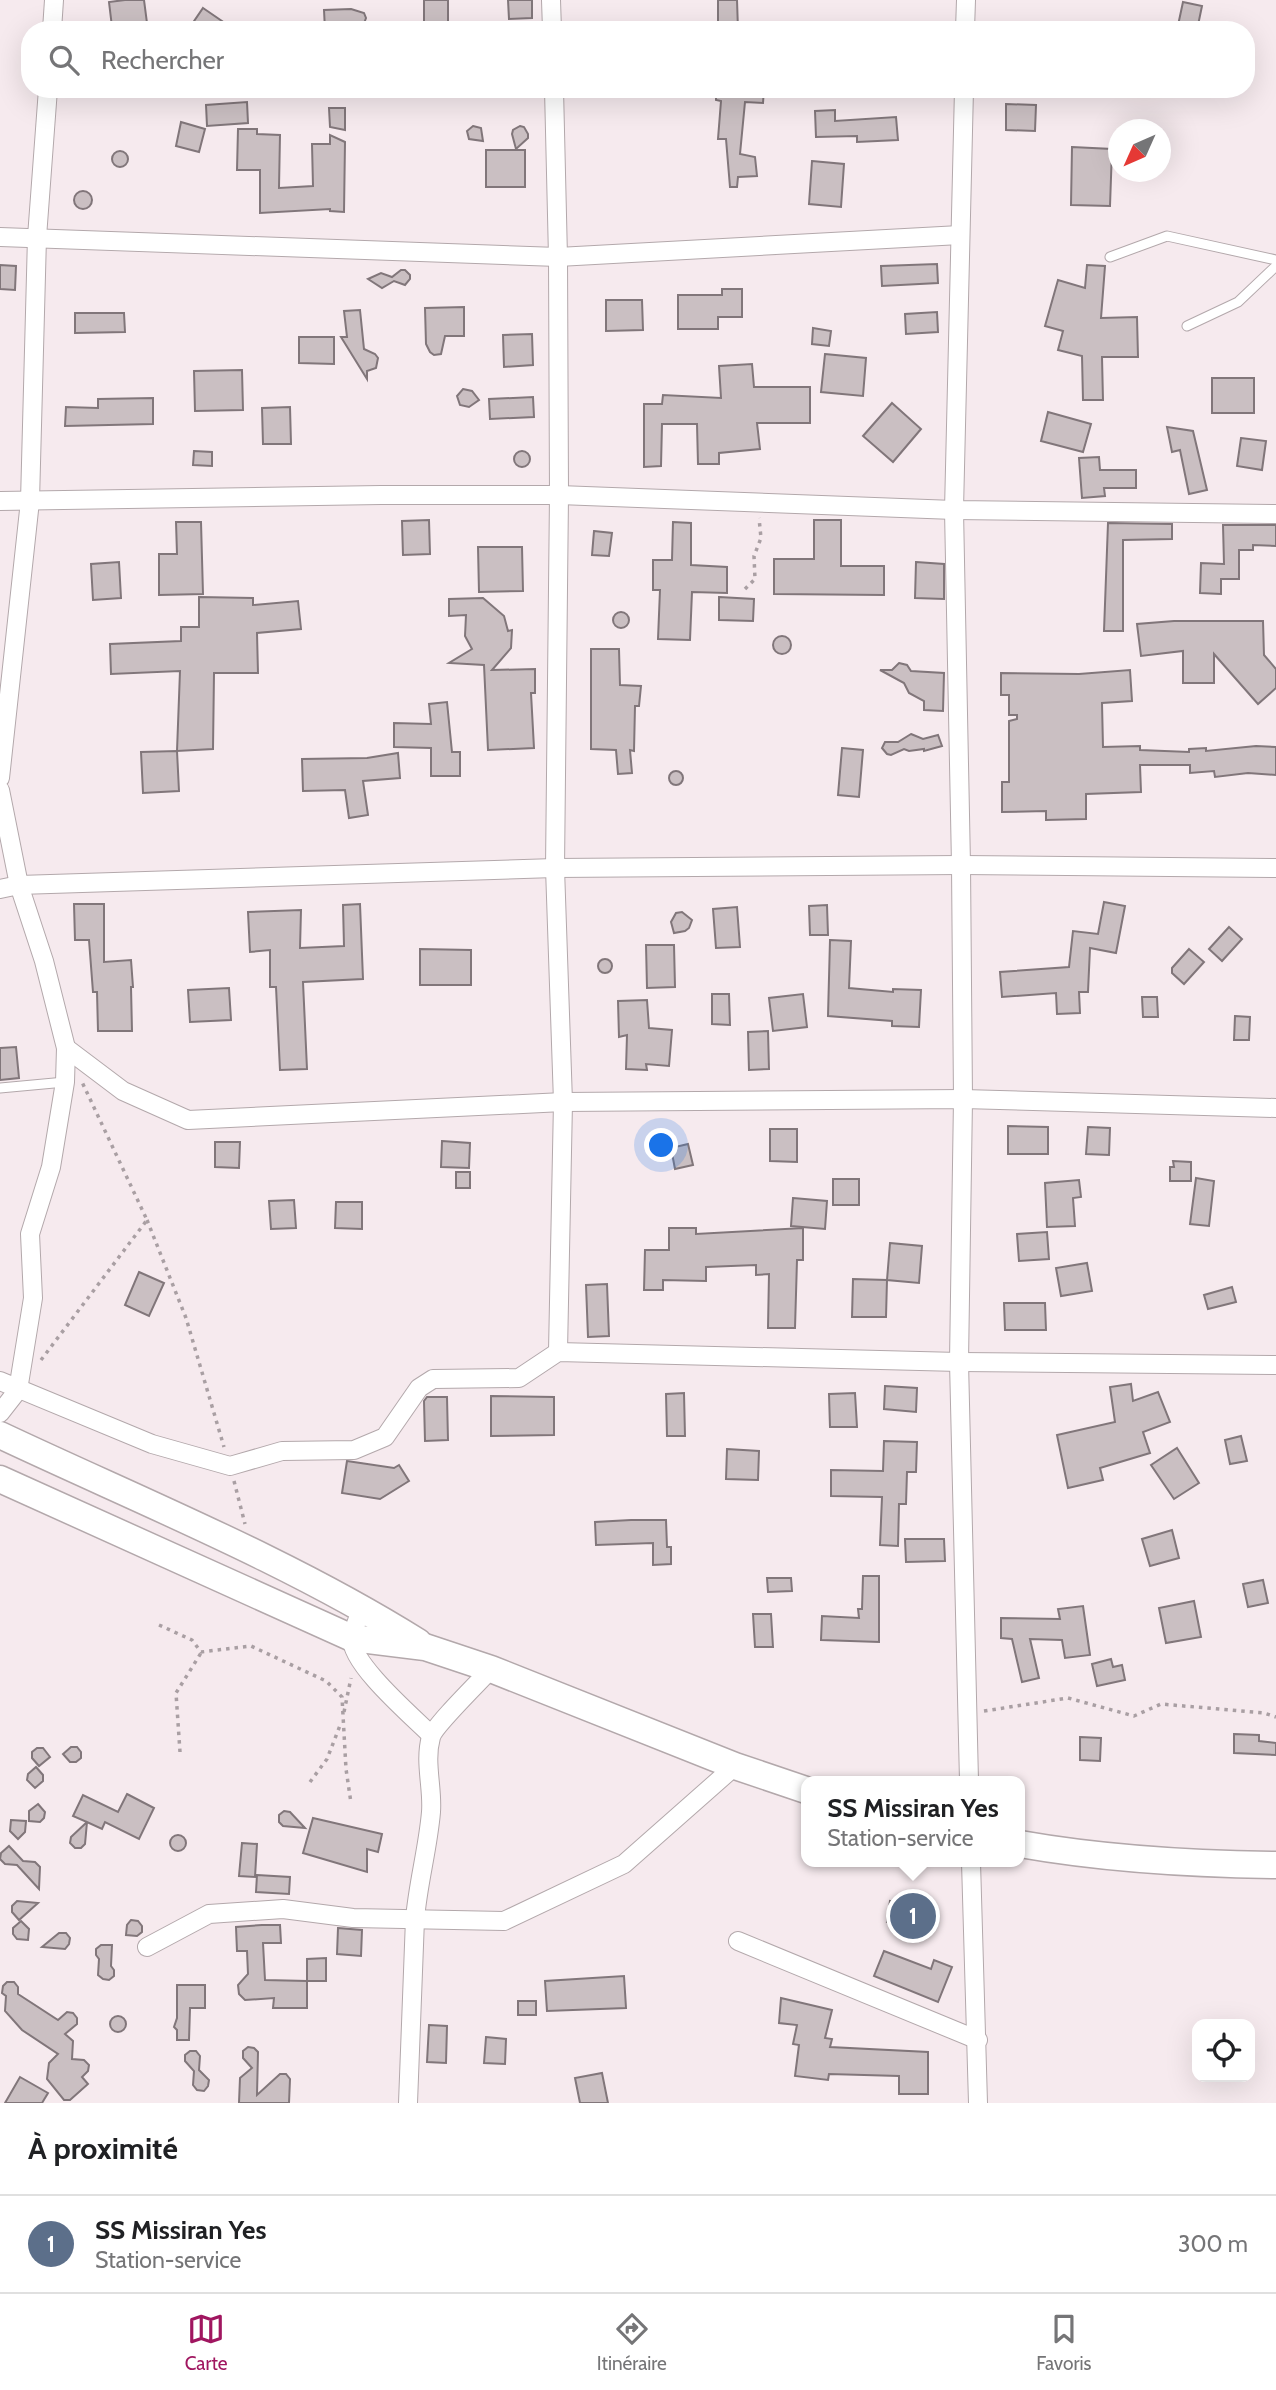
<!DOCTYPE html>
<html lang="fr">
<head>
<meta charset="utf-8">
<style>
  :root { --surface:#fff; --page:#f2f2f2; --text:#202124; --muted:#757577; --line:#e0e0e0; --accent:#a01660 }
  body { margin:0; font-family:Cabin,sans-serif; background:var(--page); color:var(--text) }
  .controls { position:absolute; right:21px; bottom:21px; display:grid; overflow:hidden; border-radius:14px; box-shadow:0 7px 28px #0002 }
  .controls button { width:63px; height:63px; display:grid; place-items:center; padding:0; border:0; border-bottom:2px solid var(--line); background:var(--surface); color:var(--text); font:35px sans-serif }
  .compass { position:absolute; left:1108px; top:119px; width:63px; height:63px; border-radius:50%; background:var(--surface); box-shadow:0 7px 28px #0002; rotate:225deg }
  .you { position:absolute; left:662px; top:1146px; width:24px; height:24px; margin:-18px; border:5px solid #fff; border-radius:50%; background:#1a73e8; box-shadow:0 0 0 10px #1a73e833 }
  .badge { display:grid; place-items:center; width:46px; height:46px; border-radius:50%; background:var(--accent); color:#fff; font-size:23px; font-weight:700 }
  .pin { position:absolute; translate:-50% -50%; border:4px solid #fff; box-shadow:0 2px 7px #0006 }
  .popup { position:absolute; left:801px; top:1776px; width:224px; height:91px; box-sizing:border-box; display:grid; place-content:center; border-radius:14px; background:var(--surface); filter:drop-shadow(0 2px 5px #0005); font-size:23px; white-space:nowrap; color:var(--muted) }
  .popup b { font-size:26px; color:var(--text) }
  .popup::after { content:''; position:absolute; left:50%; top:100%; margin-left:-14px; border:14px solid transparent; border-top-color:var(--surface) }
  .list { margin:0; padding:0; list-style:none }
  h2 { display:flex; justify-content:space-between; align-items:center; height:91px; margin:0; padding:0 28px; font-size:30px }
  h2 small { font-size:23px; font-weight:400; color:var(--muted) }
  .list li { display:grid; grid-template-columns:46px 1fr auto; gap:21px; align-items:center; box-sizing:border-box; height:98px; padding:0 28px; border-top:2px solid var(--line) }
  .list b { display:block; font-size:26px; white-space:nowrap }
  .list p { margin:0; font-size:23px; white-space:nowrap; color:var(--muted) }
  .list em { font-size:23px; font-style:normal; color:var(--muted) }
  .icon { flex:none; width:38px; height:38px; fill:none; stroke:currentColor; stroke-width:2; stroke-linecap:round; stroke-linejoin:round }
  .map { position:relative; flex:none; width:1276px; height:2103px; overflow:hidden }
  .search { position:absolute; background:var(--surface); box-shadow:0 7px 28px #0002; left:21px; right:21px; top:21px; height:77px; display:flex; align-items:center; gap:18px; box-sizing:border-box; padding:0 24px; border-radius:28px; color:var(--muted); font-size:26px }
  .sheet { height:189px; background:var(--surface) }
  nav { display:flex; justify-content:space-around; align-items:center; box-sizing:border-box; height:98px; border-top:2px solid var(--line); background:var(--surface); font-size:19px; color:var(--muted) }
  nav a { display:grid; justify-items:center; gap:4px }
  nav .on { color:var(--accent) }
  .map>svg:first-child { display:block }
</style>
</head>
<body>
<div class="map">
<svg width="1276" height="2103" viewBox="0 0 1276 2103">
  <rect width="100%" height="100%" fill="#f6eaee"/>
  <g fill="#cabfc2" stroke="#81767a" stroke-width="2">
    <path d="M125,0H144L147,23L112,27L109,2Z"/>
    <rect x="424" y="0" width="24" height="30"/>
    <path d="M508,0H532V18L509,19Z"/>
    <path d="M718,0H737L738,30H718Z"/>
    <path d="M1183,2L1202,6L1197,30H1177Z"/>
    <path d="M203,8L235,30H188Z"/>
    <path d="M351,9L364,13L366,18L363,26L344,27V30H325L324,10Z"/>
    <path d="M716,89H764L763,103L745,102L740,154L755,157L757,176L738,177L737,187H730L726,139H718L721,101L716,100Z"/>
    <path d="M247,102L248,123L207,126L206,105Z"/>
    <path d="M1006,104L1036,105L1035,131L1006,130Z"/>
    <path d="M329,108H345V130L330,127Z"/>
    <path d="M835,110V121L896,117L898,140L857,142V136L816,137L815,111Z"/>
    <path d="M181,122L205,129L199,152L176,146Z"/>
    <path d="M473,126L481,128L483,141L469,139L467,131Z"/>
    <path d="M520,126L524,127L528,134V138L516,149L512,134L513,130Z"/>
    <path d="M238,129H257V134L280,135L279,188L313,186L312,144H330V135L345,142L344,212L330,211V209L260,213V170H237Z"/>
    <path d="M1072,147L1112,149L1110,206L1071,205Z"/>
    <rect x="486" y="150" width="39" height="37"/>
    <circle cx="120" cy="159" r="8"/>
    <path d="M812,161L844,164L841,207L809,204Z"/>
    <circle cx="83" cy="200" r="9"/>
    <path d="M937,264L938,283L882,286L881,266Z"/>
    <path d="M0,265L16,266L15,290L0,289Z"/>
    <path d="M1087,265L1105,266L1101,318L1137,317L1138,357H1102L1103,400H1083L1082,356L1058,350L1063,331L1045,326L1058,280L1085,288Z"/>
    <path d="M401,270H405L410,275V279L405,285L394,281L382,288L368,279L381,273L392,277Z"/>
    <path d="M722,289H742V317H718V329H678V295H722Z"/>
    <path d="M606,300H642L643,330L606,331Z"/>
    <path d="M464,307V336H445L441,354L434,355L430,352L426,344L425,308Z"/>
    <path d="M360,310L364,349L375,354L378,358L376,368L367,371V379L341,337H347L344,311Z"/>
    <path d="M937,312L938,332L906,334L905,314Z"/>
    <path d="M75,313H124L125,332L75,333Z"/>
    <path d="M813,328L831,331L829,346L812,344Z"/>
    <path d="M532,334L533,365L504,367L503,335Z"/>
    <path d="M299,337H334V364L299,363Z"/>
    <path d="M825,354L866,358L863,396L821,392Z"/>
    <path d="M752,364L754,387H810V423H757L760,449L719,453V464H698L697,424H662L661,466L644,467V404H662L663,395L721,398L719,366Z"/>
    <path d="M242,370L243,410L195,411L194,371Z"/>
    <rect x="1212" y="378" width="42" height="35"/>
    <path d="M463,389L472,391L479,400L469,407L460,405L457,396Z"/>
    <path d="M533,397L534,417L490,419L489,399Z"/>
    <path d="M153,398V424L65,426L66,407L98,408V399Z"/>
    <path d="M892,403L921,429L893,462L863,436Z"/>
    <path d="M290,407L291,444H263L262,408Z"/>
    <path d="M1048,412L1091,424L1083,452L1041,441Z"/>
    <path d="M1167,427L1193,431L1207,490L1189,494L1180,450L1172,452Z"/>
    <path d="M1241,438L1266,441L1262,470L1237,466Z"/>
    <circle cx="522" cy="459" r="8"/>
    <path d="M194,451L212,452V466L193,465Z"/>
    <path d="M1099,457L1100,470H1136V488H1104L1105,496L1082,498L1079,458Z"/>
    <path d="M429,520L430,554L403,555L402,521Z"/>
    <path d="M814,520H841V566H884V595L774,594V559H814Z"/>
    <path d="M176,522H201L203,594L159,595V554H177Z"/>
    <path d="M673,522L691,523V565L727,567V593L692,592L690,640L658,639L660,590H653V560H672Z"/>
    <path d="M1108,523L1172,524V539L1123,540V631H1104Z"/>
    <path d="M1223,525H1276V546L1253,545V550H1239V579H1221V594L1200,593L1201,563L1224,564Z"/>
    <path d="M594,531L612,533L609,556L592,555Z"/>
    <path d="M478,547H522L523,591L479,592Z"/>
    <path d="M119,562L121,598L93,600L91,564Z"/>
    <path d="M916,562L944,564V599L915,598Z"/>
    <path d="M199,597L253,598V605L298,601L301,629L257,633L258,673H214L213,749L177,751L180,671L111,674L110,644L181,641V627H199Z"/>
    <path d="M719,597L754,599L753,621L719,620Z"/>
    <path d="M483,598L504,616L508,631L512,630L511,648L492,670L535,669V693H531L534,748L488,750L484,665L449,663L472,649L465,636L466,615L449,616V599Z"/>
    <circle cx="621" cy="620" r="8"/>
    <path d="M1174,621H1263L1264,655L1276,669V688L1258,704L1214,654V683H1183V651L1141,656L1137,624Z"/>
    <circle cx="782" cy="645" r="9"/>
    <path d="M591,649H619L620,685L641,686L639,706H635L634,751L630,750L632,773L618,774L616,750L591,749Z"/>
    <path d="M899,663L907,665L911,671L944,673L943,711L924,710V701L909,693L904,683L880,670H892Z"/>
    <path d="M1130,670L1132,701L1102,703L1103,747L1140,746V750L1189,752V749L1206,748V751L1256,746L1276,747V775L1248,773L1215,777L1214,771L1190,773V765H1140L1141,792L1086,794V819L1046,820V811L1002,812V782H1009V721L1017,719V715H1009V695H1001V673L1079,674Z"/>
    <path d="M447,702L452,752H460V776H431V748L394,747V723L431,724L429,704Z"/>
    <path d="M911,734L923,739L938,735L942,746L924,751V749L909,751L904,749L891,755L887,754L882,748L885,742H898Z"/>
    <path d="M842,748L863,750L859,797L838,795Z"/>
    <path d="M177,751L179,791L143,793L141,752Z"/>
    <path d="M398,753L400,778L363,781L368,815L349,818L345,790L303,791L302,759L367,758Z"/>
    <circle cx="676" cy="778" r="7"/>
    <path d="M1104,902L1125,906L1116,953L1090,948L1088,992H1079L1080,1013L1057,1014L1056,993L1002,997L1000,972L1069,967L1073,931L1098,934Z"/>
    <path d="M74,904H104V962L131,960L133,987H131L132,1031H98L97,992H93L89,940H75Z"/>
    <path d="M360,904L363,979L303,982L307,1069L280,1070L276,987H270V950L250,952L248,912L301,910L300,948L344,946L343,905Z"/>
    <path d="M827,905L828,935H810L809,906Z"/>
    <path d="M737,907L740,947L716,948L713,909Z"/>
    <path d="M682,912L692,920L689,928L685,931L674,933L671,922L676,913Z"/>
    <path d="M1229,927L1242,939L1222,961L1209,949Z"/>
    <path d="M830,940L851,941L849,988L893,992V989L921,990L919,1027L892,1026V1021L828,1016Z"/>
    <path d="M646,945H674L675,987L647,988Z"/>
    <path d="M420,949L471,950V985H420Z"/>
    <path d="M1189,949L1204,962L1184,984L1172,973V968Z"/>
    <circle cx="605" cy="966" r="7"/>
    <path d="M229,988L231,1020L190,1022L188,990Z"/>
    <path d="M712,994H729L730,1025L712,1024Z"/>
    <path d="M803,994L807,1027L773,1031L769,998Z"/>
    <path d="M1142,997H1157L1158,1017H1143Z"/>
    <path d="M647,1000L649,1028L672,1030L669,1066L646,1064L647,1070L626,1069L627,1035L619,1037L618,1001Z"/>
    <path d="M1235,1016L1250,1017L1249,1040H1234Z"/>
    <path d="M768,1031L769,1069L749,1070L748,1032Z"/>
    <path d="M16,1047L19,1078L0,1080V1048Z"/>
    <path d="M1008,1126L1048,1127V1154H1008Z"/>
    <path d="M1088,1127L1110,1128L1109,1155L1086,1154Z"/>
    <path d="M770,1129H797V1162L770,1161Z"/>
    <path d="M442,1141L470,1143L469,1168L441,1167Z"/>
    <path d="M215,1142H240L239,1168L215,1167Z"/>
    <path d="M688,1144L693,1165L675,1169L671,1148Z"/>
    <path d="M1173,1161L1191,1162V1181H1170V1167H1174Z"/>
    <rect x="456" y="1172" width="14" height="16"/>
    <path d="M1196,1178L1214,1181L1209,1226L1190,1224Z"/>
    <rect x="833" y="1179" width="26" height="26"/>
    <path d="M1079,1180L1081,1197L1073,1198L1075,1226L1047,1227L1045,1183Z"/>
    <path d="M793,1198L827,1201L825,1229L791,1226Z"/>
    <path d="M294,1200L296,1228L271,1229L269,1201Z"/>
    <path d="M336,1202H362V1229L335,1228Z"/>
    <path d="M669,1228H696V1234L803,1228V1260H797L795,1328H768L769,1274L756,1275V1265L706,1267V1281L663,1280V1290H644L645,1250H669Z"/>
    <path d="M1047,1232L1049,1259L1019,1261L1017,1234Z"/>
    <path d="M890,1243L922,1246L919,1283L887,1280Z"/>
    <path d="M1087,1263L1092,1291L1061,1296L1056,1268Z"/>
    <path d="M139,1272L164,1283L149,1316L125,1305Z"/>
    <path d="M853,1279L887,1280L886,1317H852Z"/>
    <path d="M607,1284L609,1336L588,1337L586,1285Z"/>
    <path d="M1232,1287L1236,1302L1208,1309L1204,1295Z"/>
    <path d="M1004,1303H1045L1046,1330H1005Z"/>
    <path d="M1131,1384L1133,1401L1158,1392L1170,1422L1143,1432L1150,1453L1100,1468L1103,1480L1068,1488L1057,1435L1115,1422L1110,1387Z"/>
    <path d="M885,1386L917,1388L916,1412L884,1409Z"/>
    <path d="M684,1393L685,1436H667L666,1394Z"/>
    <path d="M855,1393L857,1427H830L829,1394Z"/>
    <path d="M491,1396L554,1397V1435L491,1436Z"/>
    <path d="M427,1397H447L448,1440L425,1441L424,1401Z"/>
    <path d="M1241,1436L1247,1461L1230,1464L1225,1440Z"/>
    <path d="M884,1441L917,1442L916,1472H907L906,1504H899L898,1546L880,1545L882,1497L831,1496V1470L883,1471Z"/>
    <path d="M1177,1448L1199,1483L1174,1499L1151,1465Z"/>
    <path d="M727,1449L759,1451L758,1480L726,1479Z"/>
    <path d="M347,1461L394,1468L399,1465L409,1481L380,1499L342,1493Z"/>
    <path d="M631,1520H666L667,1547H671V1564L653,1565V1543L596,1545L595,1522Z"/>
    <path d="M1172,1530L1179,1558L1150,1566L1142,1539Z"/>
    <path d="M905,1539H944L945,1561L906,1562Z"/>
    <path d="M863,1576H879V1642L821,1640L822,1616L859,1618L858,1609H862Z"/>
    <path d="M767,1578H791L792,1591L768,1592Z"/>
    <path d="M1263,1580L1268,1603L1248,1607L1243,1584Z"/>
    <path d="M1194,1601L1201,1637L1166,1643L1159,1608Z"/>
    <path d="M1083,1606L1090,1655L1065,1658L1062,1640L1030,1639L1039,1678L1022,1682L1012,1639L1001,1638V1618L1060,1619L1058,1609Z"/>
    <path d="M753,1614H771L773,1647H755Z"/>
    <path d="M1111,1659L1113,1667L1122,1665L1125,1680L1097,1686L1092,1664Z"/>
    <path d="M1234,1734L1259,1735V1741L1276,1743V1755L1234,1753Z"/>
    <path d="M1080,1737L1101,1738L1100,1761L1080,1760Z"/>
    <path d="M71,1747H77L81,1752V1758L76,1762H70L63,1754Z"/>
    <path d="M37,1748H43L50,1757L39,1766L32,1758V1752Z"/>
    <path d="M36,1767L43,1775V1781L35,1788L27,1780L28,1774Z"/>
    <path d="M127,1794L154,1808L139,1839L105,1822L102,1829L87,1822L85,1844L81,1848H75L70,1843L71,1837L87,1822L73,1816L83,1795L118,1812Z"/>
    <path d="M38,1804L45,1812L44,1818L40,1822L29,1821V1811Z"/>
    <path d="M284,1811L290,1812L305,1828L283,1826L279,1822V1815Z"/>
    <path d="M313,1818L382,1834L378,1852L367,1849V1872L303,1853Z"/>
    <path d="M11,1820L26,1821L25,1832L18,1839L10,1831Z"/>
    <circle cx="178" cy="1843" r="8"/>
    <path d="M242,1843L257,1844L255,1877L239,1876Z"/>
    <path d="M9,1846L23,1861L35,1862L40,1867L39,1889L17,1865L5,1864L0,1859L1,1853Z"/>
    <path d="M257,1875L290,1877L289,1894L256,1892Z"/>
    <path d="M17,1901L38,1903L19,1920L12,1912V1906Z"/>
    <path d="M890,1901L933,1908L930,1929L887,1922Z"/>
    <path d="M131,1920L138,1921L142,1926V1932L137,1936L126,1935L127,1925Z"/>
    <path d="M21,1921L29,1929L28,1940L17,1939L13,1934V1928Z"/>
    <path d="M262,1925H280L281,1943H263L265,1980L307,1981V2008H273L274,1998L245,2000L239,1994L238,1985L248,1974L247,1951H237L236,1927Z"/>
    <path d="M338,1928L362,1930L361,1956L337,1954Z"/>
    <path d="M59,1933H66L70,1938L69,1944L65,1949L42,1947Z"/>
    <path d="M101,1945H112L111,1966L114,1970V1976L109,1980L103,1979L98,1975L99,1959L96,1955V1949Z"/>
    <path d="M884,1951L931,1969L934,1960L952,1967L938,2002L874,1976Z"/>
    <path d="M326,1958V1981H307V1959Z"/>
    <path d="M624,1976L626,2008L547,2011L545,1981Z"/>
    <path d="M7,1982H14L18,1987V1994L58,2020L67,2012L73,2013L77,2018V2024L65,2034L73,2041L72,2059L84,2060L89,2065L88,2071L82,2077L88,2084L70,2100H64L47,2079L49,2063L58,2054L22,2030L5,2011L6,1996L2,1993L3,1986Z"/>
    <path d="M177,1985H205V2008H190L189,2040H177V2030L174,2027L177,2018Z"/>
    <path d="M781,1998L832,2010L825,2038L832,2039L830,2047L928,2052V2094H899V2076L829,2074L828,2080L795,2076L799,2045L793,2044L797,2025L779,2023Z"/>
    <rect x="518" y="2001" width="18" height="14"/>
    <circle cx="118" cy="2024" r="8"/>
    <path d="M429,2025L447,2026L446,2063L427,2062Z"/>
    <path d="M486,2037L506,2039L505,2064L484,2063Z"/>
    <path d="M248,2047L254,2048L258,2052L257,2095L280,2074H286L290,2079L289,2103H239L240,2078L252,2068L243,2058V2051Z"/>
    <path d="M190,2051H196L200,2056L199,2070L209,2080L208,2086L204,2091L197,2090L193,2085L194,2071L185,2061V2055Z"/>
    <path d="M602,2073L608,2103H580L575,2078Z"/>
    <path d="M20,2077L48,2093L42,2103H5Z"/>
  </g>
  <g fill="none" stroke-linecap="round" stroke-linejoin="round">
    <defs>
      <g id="lane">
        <path d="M1110,257L1167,236L1276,260"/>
        <path d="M1187,326L1238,302L1276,266"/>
        <path d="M0,1088L65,1082"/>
      </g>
      <g id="street">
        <path d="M551,0L552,30"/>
        <path d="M52,30L54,0"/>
        <path d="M965,30L966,0"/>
        <path d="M554,89L558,257L559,495L555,868L563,1102L558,1352"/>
        <path d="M964,89L954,510L961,865L963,1099L959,1362L969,1781"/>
        <path d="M0,237L558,257L960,235"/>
        <path d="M0,501L381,495H559L954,510L1276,514"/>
        <path d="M0,778L30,501L37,237L48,89"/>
        <path d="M0,790L19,885L44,961L66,1048L65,1082L51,1167L30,1234L33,1298L18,1390L0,1413"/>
        <path d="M0,889L19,885L555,868L961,865L1276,868"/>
        <path d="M66,1048L123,1091L188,1120L563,1102L963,1099L1276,1108"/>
        <path d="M0,1381L152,1444L230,1466L282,1451L354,1450L385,1437L419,1388L433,1379L519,1378L558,1352L959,1362L1276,1365"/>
        <path d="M362,1607C359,1617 353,1629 352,1639C351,1664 412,1716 431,1735"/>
        <path d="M971,1862L978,2103"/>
        <path d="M738,1941L978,2040"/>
        <path d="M147,1947L209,1914L283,1909L353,1918L504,1921L624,1864L735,1766"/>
        <path d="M408,2103L415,1919C418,1883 428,1848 431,1812C433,1788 424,1762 431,1737C434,1726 480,1681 491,1669"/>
      </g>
      <g id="secondary">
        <path d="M0,1435C140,1501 287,1560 418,1642"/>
        <path d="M0,1479L352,1638L425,1647L491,1669L735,1766L806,1790"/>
        <path d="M1020,1844C1105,1859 1190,1864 1276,1865"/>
      </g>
    </defs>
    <use href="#lane" stroke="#b3a8ab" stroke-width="11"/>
    <use href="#street" stroke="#b3a8ab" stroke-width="20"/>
    <use href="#secondary" stroke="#b3a8ab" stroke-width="29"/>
    <g stroke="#a99fa3" stroke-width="3.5" stroke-dasharray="3.5 5" stroke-linecap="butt">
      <path d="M745,589L755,579L754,556L761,538L759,518"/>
      <path d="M147,1220L186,1318L224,1447"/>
      <path d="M41,1360L147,1220L82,1082"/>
      <path d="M234,1481L245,1524"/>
      <path d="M159,1625L192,1640L201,1652L251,1646L326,1681L342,1697L346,1769L351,1803"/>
      <path d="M984,1711L1068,1698L1134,1716L1161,1704L1264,1713L1276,1717"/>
      <path d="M344,1712L351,1678"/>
      <path d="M180,1752L176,1693L201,1653"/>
      <path d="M310,1782L327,1759L341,1723"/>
    </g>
    <use href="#lane" stroke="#fff" stroke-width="9"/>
    <use href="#street" stroke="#fff" stroke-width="18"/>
    <use href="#secondary" stroke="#fff" stroke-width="26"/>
  </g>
</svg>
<div class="controls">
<button><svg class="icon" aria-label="locate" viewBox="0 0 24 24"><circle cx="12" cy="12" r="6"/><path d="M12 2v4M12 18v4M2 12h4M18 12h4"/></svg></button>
</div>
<svg class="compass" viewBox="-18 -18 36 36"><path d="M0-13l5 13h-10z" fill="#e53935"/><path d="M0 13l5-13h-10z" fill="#757577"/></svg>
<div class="you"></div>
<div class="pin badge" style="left:913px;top:1916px;background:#5c6f8a">1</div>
<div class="popup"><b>SS Missiran Yes</b>Station-service</div>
<div class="search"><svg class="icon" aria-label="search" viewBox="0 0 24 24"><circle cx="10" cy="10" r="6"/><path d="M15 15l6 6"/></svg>Rechercher</div>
</div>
<section class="sheet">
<h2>À proximité<small></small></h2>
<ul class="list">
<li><span class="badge" style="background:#5c6f8a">1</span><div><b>SS Missiran Yes</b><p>Station-service</p></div><em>300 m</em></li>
</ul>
</section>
<nav>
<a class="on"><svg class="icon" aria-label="map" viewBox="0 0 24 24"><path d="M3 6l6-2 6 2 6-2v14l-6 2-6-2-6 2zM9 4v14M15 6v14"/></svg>Carte</a>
<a><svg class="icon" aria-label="directions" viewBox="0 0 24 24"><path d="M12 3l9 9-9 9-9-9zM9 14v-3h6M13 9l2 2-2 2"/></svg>Itinéraire</a>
<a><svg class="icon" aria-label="saved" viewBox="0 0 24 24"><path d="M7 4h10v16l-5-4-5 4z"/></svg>Favoris</a>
</nav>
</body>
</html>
